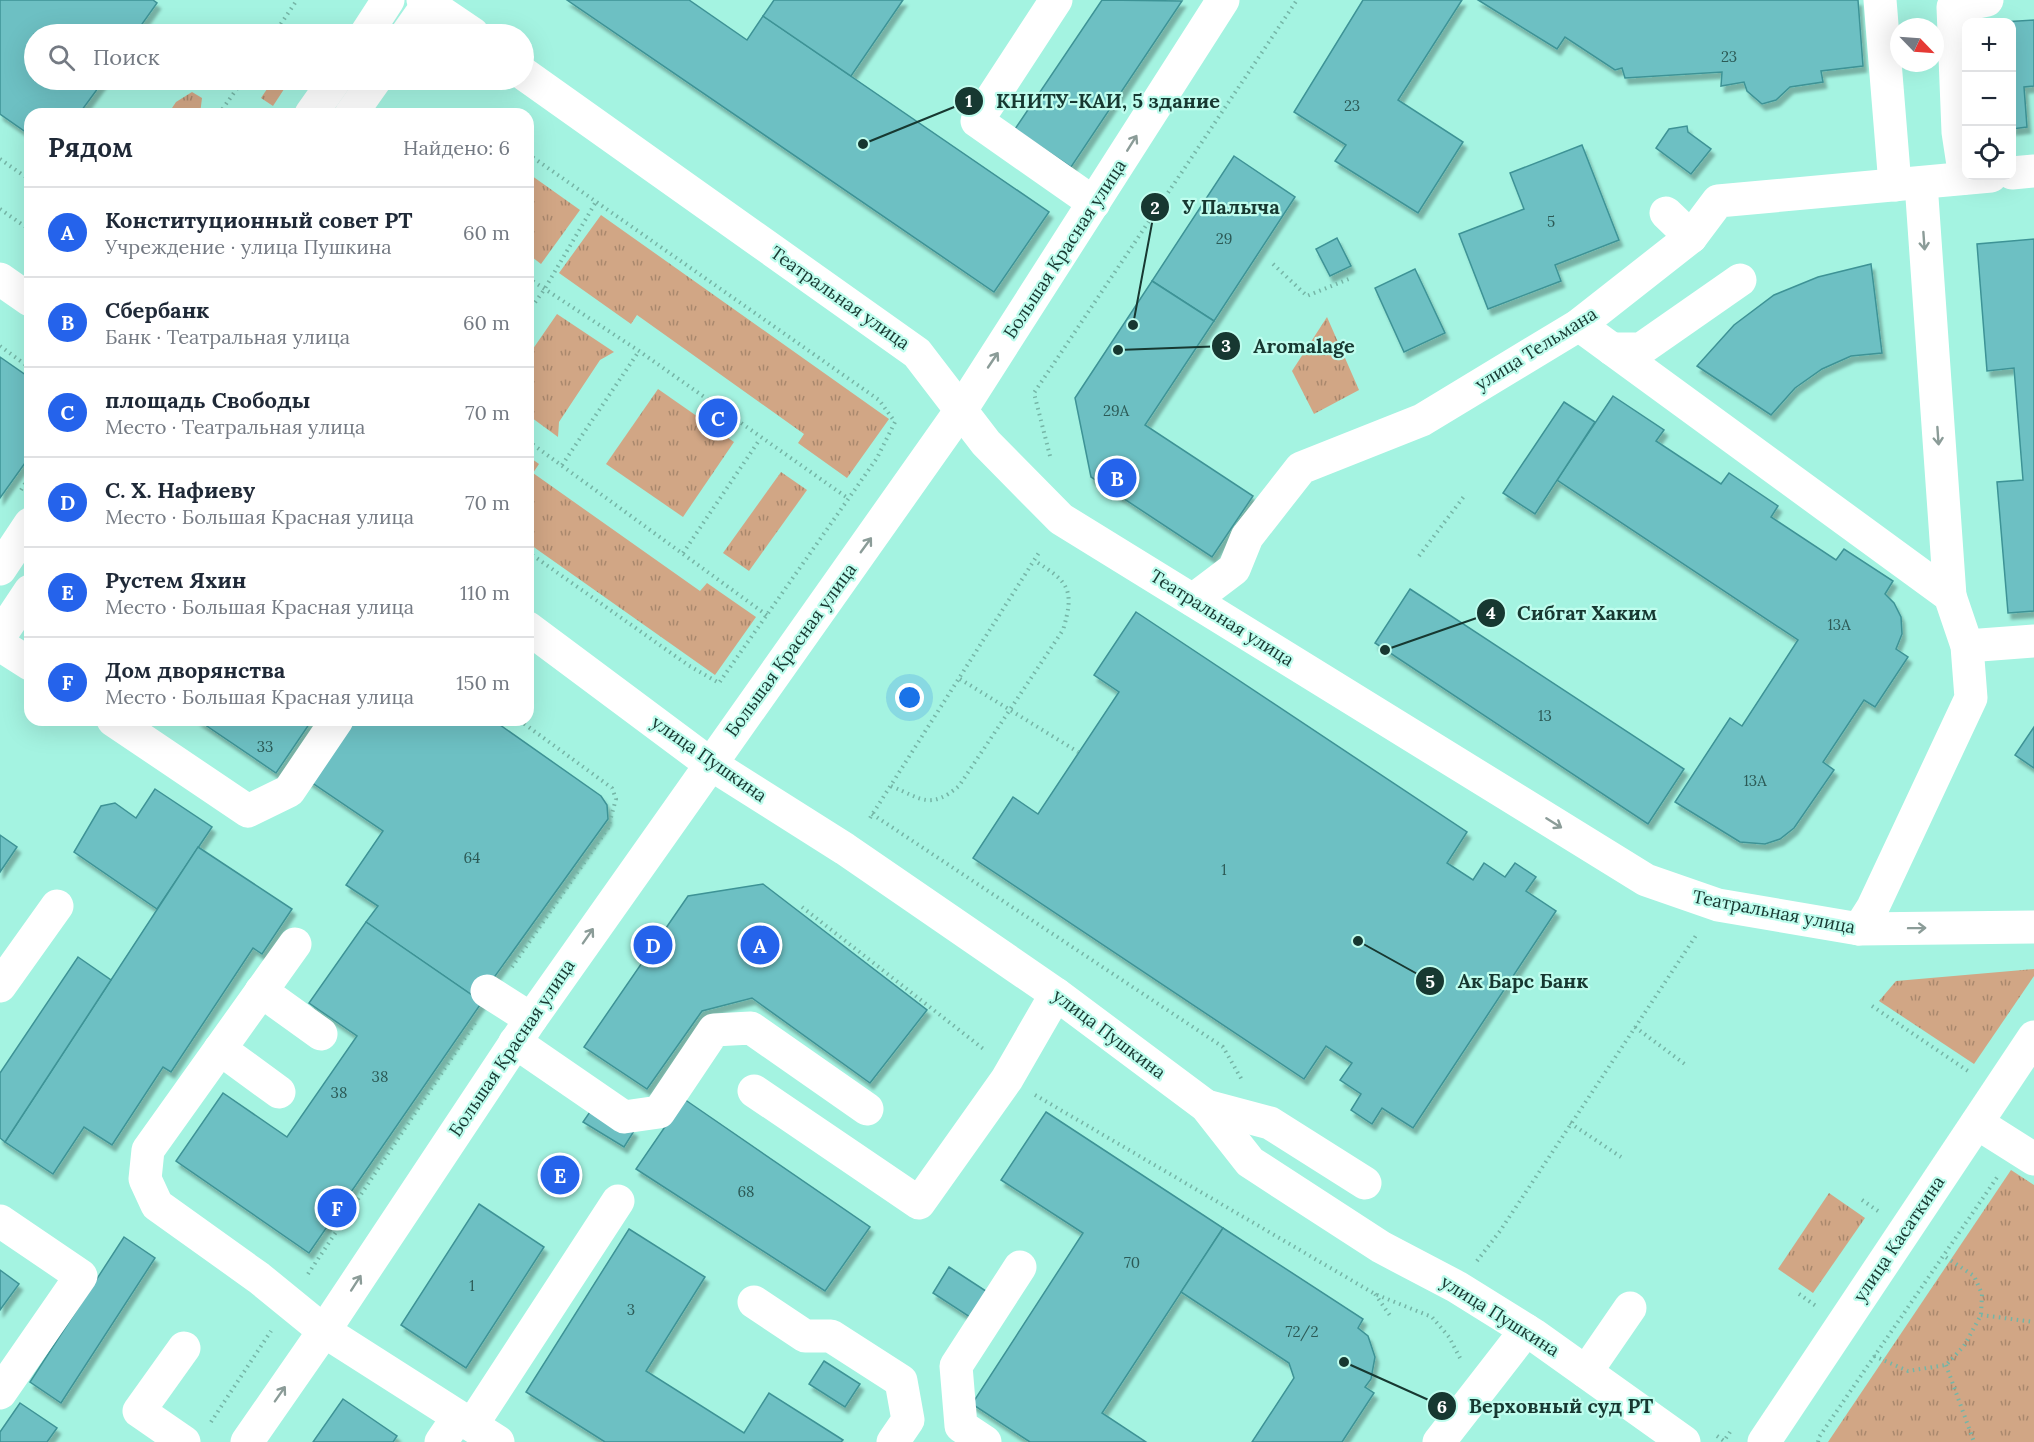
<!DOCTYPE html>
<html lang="ru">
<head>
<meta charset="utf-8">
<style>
  :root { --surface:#fff; --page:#f6f6f7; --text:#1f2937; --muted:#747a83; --line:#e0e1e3; --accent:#2563eb }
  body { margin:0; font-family:Lora,serif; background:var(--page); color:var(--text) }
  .controls { position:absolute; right:18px; top:18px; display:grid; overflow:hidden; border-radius:12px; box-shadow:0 6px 24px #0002 }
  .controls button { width:54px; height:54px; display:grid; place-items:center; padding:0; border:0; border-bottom:2px solid var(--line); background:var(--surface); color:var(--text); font:30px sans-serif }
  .compass { position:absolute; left:1890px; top:18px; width:54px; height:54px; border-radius:50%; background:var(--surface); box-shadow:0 6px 24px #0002; rotate:115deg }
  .you { position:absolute; left:910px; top:698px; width:21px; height:21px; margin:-15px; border:4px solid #fff; border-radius:50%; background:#1a73e8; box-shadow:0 0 0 9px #1a73e833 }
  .badge { display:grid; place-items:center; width:39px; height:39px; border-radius:50%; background:var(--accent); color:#fff; font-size:20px; font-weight:700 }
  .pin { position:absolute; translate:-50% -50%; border:3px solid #fff; box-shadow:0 2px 6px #0006 }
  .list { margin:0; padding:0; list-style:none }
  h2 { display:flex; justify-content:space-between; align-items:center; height:78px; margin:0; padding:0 24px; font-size:26px }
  h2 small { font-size:20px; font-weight:400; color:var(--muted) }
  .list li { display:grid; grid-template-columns:39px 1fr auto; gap:18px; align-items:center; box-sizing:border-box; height:90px; padding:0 24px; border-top:2px solid var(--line) }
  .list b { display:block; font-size:22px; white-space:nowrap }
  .list p { margin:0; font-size:20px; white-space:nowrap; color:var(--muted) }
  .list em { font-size:20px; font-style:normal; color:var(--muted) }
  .icon { flex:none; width:33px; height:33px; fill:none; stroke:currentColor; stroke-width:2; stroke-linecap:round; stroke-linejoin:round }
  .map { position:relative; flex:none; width:2034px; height:1442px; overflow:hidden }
  .search { position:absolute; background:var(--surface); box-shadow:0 6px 24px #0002; left:24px; top:24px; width:510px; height:66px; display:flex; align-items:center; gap:15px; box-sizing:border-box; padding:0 21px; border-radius:33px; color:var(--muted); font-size:22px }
  .panel { position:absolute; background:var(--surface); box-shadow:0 6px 24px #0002; left:24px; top:108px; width:510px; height:618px; border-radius:18px }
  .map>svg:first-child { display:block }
</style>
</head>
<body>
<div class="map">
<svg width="2034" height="1442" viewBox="0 0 2034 1442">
  <defs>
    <pattern id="grass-tufts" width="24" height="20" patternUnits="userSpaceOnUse" patternTransform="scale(1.5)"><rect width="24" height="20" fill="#d1a685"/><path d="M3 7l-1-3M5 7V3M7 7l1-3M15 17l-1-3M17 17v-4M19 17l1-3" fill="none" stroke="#a9886d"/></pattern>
    <filter id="shadow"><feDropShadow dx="3.5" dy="6" stdDeviation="1.5" flood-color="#0004"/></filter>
  </defs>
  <rect width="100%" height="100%" fill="#a4f3e1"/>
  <g fill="url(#grass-tufts)">
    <path d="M273,80H290L273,106L261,98Z"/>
    <path d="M192,92L202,98L200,114H168L176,102Z"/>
    <path d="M528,173L580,210L541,264L528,254Z"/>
    <path d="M601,215L889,419L847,478L798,443L804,434L637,315L631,324L559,273Z"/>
    <path d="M557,314L614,352L600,360L559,422L558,437L528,415V356Z"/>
    <path d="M1327,317L1359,390L1314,414L1292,371Z"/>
    <path d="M658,389L734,442L683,517L606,464Z"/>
    <path d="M528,456L539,464L533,473L700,591L707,583L756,617L715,675L528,543Z"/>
    <path d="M781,472L807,490L749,571L723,553Z"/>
    <path d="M2034,969V976L1974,1064L1879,1001L1896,981Z"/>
    <path d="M2011,1170L2034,1185V1442H1828Z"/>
    <path d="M1829,1193L1865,1218L1813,1293L1778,1269Z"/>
  </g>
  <g fill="#6dc0c3" stroke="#3e9396" stroke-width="1.5" filter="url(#shadow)">
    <path d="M0,0H153L157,3L135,34H34V80H104L79,114H30V135L0,114Z"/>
    <path d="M567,0H689L747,40L763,16L1049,212L994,292Z"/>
    <path d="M774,0H903L851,76L763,16Z"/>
    <path d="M1102,0L1182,1L1071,167L1015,129Z"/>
    <path d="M1363,0H1462L1398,100L1463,142L1418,213L1335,161L1346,145L1294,112Z"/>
    <path d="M1478,0H1858L1863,66L1821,71L1823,82L1790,87L1776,100L1762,104L1747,91L1744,82L1721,86L1722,72L1625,78L1622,68L1615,70L1565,37L1557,49Z"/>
    <path d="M2034,20V86L2024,87L2027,127L2012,129V22H2002Z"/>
    <path d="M1687,126L1688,132L1711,149L1691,174L1656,148L1669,129Z"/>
    <path d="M1582,145L1619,240L1555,265L1561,281L1488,309L1459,234L1524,209L1510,173Z"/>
    <path d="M1234,156L1295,197L1214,321L1152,281Z"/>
    <path d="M1337,238L1351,266L1330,276L1316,249Z"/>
    <path d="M2034,239V611L2008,613L1997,482L2023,480L2014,368L1987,371L1977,244Z"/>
    <path d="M1871,264L1882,353L1851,356L1822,369L1795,388L1771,415L1697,366L1734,325L1774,295L1818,277Z"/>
    <path d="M1415,269L1445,333L1404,352L1375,288Z"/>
    <path d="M1152,281L1214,321L1145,425L1253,496L1212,557L1091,477L1075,398Z"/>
    <path d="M0,357L30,378V456L0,498Z"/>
    <path d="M1613,396L1664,430L1656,441L1721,484L1729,473L1778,506L1771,517L1836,560L1844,549L1893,581L1885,594L1894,603L1901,617L1902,634L1896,649L1908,657L1875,707L1864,700L1823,762L1834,770L1794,828L1780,839L1765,844L1740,842L1675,802L1730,718L1742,726L1798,640L1557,480Z"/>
    <path d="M1564,402L1595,422L1535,514L1503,493Z"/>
    <path d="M1410,589L1684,769L1648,824L1375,643Z"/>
    <path d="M1136,612L1467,832L1447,863L1473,880L1484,863L1505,877L1515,863L1536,877L1526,891L1556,911L1413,1128L1382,1108L1372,1124L1351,1110L1361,1094L1340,1080L1352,1063L1326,1046L1304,1079L973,858L1013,797L1038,814L1119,692L1094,675Z"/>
    <path d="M198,720H312L276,773Z"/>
    <path d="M349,720H493L601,796L607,805L608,819L490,983L482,1002L366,922L378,906L346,885L383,831L308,780Z"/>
    <path d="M2034,727V768L2015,755Z"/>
    <path d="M155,789L212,827L157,909L74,852L101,806L115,803L136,818Z"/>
    <path d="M0,835L17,847L0,872Z"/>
    <path d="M198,847L292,909L262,954L253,948L171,1072L163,1067L112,1145L84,1127L53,1174L5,1142Z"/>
    <path d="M763,884L927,1010L870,1083L752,998L702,1011L647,1089L584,1047L688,896Z"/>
    <path d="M366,922L482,1002L309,1253L176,1161L223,1093L287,1137L357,1036L309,1003Z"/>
    <path d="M78,957L111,980L5,1142L0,1138V1073Z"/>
    <path d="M684,1099L870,1227L825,1291L636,1169Z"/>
    <path d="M594,1106L634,1131L624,1147L583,1122Z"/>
    <path d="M1046,1112L1223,1228L1102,1413L1146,1442H1030L972,1404L1083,1233L1001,1180Z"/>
    <path d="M479,1204L544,1247L466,1368L401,1325Z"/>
    <path d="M1223,1228L1363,1319L1358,1328L1368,1336L1375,1357L1371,1379L1365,1387L1374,1393L1342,1442H1252L1294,1378L1289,1363L1181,1292Z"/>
    <path d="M629,1229L705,1277L646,1371L744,1433L769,1393L843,1440L841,1442H605L526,1392Z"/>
    <path d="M124,1237L155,1258L61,1403L30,1382Z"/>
    <path d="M949,1267L992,1295L976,1321L933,1293Z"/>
    <path d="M0,1270L19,1284L0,1310Z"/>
    <path d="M824,1361L860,1384L845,1407L809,1384Z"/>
    <path d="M343,1399L397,1436L393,1442H313Z"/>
    <path d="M20,1403L57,1428L47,1442H0V1432Z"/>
  </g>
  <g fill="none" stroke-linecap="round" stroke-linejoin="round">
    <g stroke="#75b5a6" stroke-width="4" stroke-dasharray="1.5 4.5" stroke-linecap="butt">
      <path d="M274,34L297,0"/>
      <path d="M219,114L243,80"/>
      <path d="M528,154L879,400L895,422L877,458L719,683L688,665L528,552"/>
      <path d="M0,159L30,180"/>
      <path d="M0,209L30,230"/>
      <path d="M1273,264L1307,296L1351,278"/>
      <path d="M528,278L639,351L849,499"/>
      <path d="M528,312L544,290L597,200"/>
      <path d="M0,346L30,368"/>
      <path d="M528,441L768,616"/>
      <path d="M1050,456L1034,393L1297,0"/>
      <path d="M562,465L639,351"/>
      <path d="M21,490L30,476"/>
      <path d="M683,553L760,439"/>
      <path d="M1419,556L1465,495"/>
      <path d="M960,679L1078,752"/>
      <path d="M891,786C922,799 930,810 959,786L1063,630C1075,590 1069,582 1035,561"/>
      <path d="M872,814L1223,1047L1242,1080"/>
      <path d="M870,818L1040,551"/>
      <path d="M802,907L986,1051"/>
      <path d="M512,967L608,828L616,799L612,788L519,720"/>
      <path d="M1872,1006L1971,1073"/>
      <path d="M1635,1027L1686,1065"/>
      <path d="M1035,1095L1375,1294L1432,1317L1449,1337L1460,1358"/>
      <path d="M1570,1123L1621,1157"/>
      <path d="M1862,1200L1878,1211"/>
      <path d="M1477,1261L1500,1231L1697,934"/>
      <path d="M308,1274L475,1023"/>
      <path d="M1375,1294L1391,1317"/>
      <path d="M1799,1294L1816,1306"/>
      <path d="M1981,1315L2034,1322"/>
      <path d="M1874,1356L1908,1371L1946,1365L1964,1346L1981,1315L1982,1294L1974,1276L1944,1256"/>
      <path d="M1946,1365L1974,1442"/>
      <path d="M211,1422L271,1331"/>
      <path d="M1717,1436L1724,1441L1730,1432"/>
      <path d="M1818,1442L1819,1437L1998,1176"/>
    </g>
    <g stroke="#fff" stroke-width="33">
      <path d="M423,0L473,34"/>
      <path d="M1056,0L977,121L1094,203"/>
      <path d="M1880,0L1895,185"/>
      <path d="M524,74L917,353L986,443L1061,519L1646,880L1718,905L1859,929L2034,927"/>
      <path d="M2012,173L2034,171"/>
      <path d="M1965,178L1958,132L1953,7L1987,0"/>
      <path d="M1921,183L1950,596"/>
      <path d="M1666,213L1691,237"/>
      <path d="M1579,325L1950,596L1967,646L1971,698L1873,907L1859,929"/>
      <path d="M1612,349H1641L1740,280"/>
      <path d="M1193,600L1234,569L1247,537L1301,468L1422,420L1579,325L1691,237L1718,201L1991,176"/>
      <path d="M528,628L709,763L845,849L1056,994L1206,1106L1250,1162L1381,1247L1457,1287L1534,1335L1684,1442"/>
      <path d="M0,645L30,664"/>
      <path d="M1967,646L2034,641"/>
      <path d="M113,720L248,811L289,791L337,720"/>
      <path d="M295,944L148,1150L145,1179L157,1205L259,1278L324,1331L498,1442"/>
      <path d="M0,986L57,906"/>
      <path d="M261,991L321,1034"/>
      <path d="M487,991L531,1019"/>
      <path d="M515,1042L624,1117L659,1112L714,1030L751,1028L867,1109"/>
      <path d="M220,1049L279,1092"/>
      <path d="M754,1091L919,1203L1007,1079L1056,994"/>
      <path d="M1206,1106L1270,1123L1365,1183"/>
      <path d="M1977,1123L2034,1159"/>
      <path d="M0,1221L81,1276L0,1393"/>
      <path d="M754,1302L805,1336H831L901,1381L908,1420L893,1442"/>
      <path d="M1586,1372L1630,1308"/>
      <path d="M472,1425L618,1201"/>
      <path d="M184,1442L139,1411L184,1348"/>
      <path d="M247,1442L324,1331L531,1019L961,410L1223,0"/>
      <path d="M441,1442L458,1417"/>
      <path d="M985,1442L961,1426L956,1366L1020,1267"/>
      <path d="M1439,1442L1526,1330"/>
      <path d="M1764,1442L2034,1037"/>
    </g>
    <g stroke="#fff" stroke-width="33">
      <path d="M366,34L388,0"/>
      <path d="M407,34L431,0"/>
      <path d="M311,114L335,80"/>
      <path d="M351,114L375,80"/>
      <path d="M0,279L30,300"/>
      <path d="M0,569L30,524"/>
      <path d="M0,636L30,591"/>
    </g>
  </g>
  <defs><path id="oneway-shaft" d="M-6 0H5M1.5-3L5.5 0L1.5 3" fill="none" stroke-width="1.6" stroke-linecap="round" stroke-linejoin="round" transform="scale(1.5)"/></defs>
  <g stroke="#8b9c98">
    <use href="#oneway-shaft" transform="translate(1132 143) rotate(-58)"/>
    <use href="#oneway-shaft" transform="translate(1924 241) rotate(86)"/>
    <use href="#oneway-shaft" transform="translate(993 360) rotate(-56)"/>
    <use href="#oneway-shaft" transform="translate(1938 436) rotate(86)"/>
    <use href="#oneway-shaft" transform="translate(866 545) rotate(-54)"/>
    <use href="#oneway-shaft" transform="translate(1554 823) rotate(32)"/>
    <use href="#oneway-shaft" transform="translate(1917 928) rotate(-1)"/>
    <use href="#oneway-shaft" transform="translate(588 936) rotate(-55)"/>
    <use href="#oneway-shaft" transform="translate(356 1283) rotate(-57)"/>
    <use href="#oneway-shaft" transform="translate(280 1394) rotate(-55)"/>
  </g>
  <g text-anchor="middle" stroke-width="4.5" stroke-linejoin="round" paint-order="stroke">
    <g font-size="15" fill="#2c5a56">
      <text x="1729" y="62">23</text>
      <text x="1352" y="111">23</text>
      <text x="1551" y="227">5</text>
      <text x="1224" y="244">29</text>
      <text x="1116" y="416">29А</text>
      <text x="1839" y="630">13А</text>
      <text x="1545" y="721">13</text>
      <text x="265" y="752">33</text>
      <text x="1755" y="786">13А</text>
      <text x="472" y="863">64</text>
      <text x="1224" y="875">1</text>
      <text x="380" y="1082">38</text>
      <text x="339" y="1098">38</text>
      <text x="746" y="1197">68</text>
      <text x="1132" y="1268">70</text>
      <text x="472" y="1291">1</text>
      <text x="631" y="1315">3</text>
      <text x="1302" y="1337">72/2</text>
    </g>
    <g font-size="18" fill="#173831" stroke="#bffdee">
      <text transform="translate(1065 249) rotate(-57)" y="6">Большая Красная улица</text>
      <text transform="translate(840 298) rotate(35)" y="6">Театральная улица</text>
      <text transform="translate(1536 349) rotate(-32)" y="6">улица Тельмана</text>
      <text transform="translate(1222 618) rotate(32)" y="6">Театральная улица</text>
      <text transform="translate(791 650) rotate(-54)" y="6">Большая Красная улица</text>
      <text transform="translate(709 759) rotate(35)" y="6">улица Пушкина</text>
      <text transform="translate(1774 912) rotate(11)" y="6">Театральная улица</text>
      <text transform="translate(1109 1034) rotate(37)" y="6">улица Пушкина</text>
      <text transform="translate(512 1048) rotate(-56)" y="6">Большая Красная улица</text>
      <text transform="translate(1899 1239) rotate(-56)" y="6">улица Касаткина</text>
      <text transform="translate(1500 1316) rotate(32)" y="6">улица Пушкина</text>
    </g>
  </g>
  <path fill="none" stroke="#173831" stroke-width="2" d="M863 144L969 101M1133 325L1155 207M1118 350L1226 346M1385 650L1491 613M1358 941L1430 981M1344 1362L1442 1406"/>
  <g fill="#173831" stroke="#bffdee" stroke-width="2">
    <circle cx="863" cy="144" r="6"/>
    <circle cx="1133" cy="325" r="6"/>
    <circle cx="1118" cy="350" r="6"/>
    <circle cx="1385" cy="650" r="6"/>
    <circle cx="1358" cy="941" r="6"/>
    <circle cx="1344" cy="1362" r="6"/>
    <circle cx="969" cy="101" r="15"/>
    <circle cx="1155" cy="207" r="15"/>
    <circle cx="1226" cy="346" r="15"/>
    <circle cx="1491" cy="613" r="15"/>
    <circle cx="1430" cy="981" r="15"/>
    <circle cx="1442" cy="1406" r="15"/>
  </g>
  <g font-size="18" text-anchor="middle" font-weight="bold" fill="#fff">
    <text x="969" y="107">1</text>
    <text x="1155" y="214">2</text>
    <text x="1226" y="352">3</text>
    <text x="1491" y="619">4</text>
    <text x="1430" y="988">5</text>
    <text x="1442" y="1413">6</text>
  </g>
  <g font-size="20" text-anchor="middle" font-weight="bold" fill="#173831" stroke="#bffdee" stroke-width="4.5" stroke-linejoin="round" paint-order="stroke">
    <text x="1108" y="108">КНИТУ-КАИ, 5 здание</text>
    <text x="1231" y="214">У Палыча</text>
    <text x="1304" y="353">Aromalage</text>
    <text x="1587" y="620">Сибгат Хаким</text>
    <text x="1523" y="988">Ак Барс Банк</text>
    <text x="1561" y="1413">Верховный суд РТ</text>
  </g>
</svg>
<div class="controls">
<button>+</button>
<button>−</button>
<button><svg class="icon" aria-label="locate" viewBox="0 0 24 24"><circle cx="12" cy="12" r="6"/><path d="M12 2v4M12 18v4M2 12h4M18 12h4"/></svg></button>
</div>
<svg class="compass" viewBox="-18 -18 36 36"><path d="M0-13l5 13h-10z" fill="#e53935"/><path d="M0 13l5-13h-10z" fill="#747a83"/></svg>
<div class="you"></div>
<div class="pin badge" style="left:760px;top:945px">A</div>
<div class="pin badge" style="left:1117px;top:478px">B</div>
<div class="pin badge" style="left:718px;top:418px">C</div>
<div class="pin badge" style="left:653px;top:945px">D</div>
<div class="pin badge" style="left:560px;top:1175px">E</div>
<div class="pin badge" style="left:337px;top:1208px">F</div>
<div class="search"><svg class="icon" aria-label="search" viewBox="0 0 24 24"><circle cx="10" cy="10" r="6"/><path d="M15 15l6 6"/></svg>Поиск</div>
<section class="panel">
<h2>Рядом<small>Найдено: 6</small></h2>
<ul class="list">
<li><span class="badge">A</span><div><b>Конституционный совет РТ</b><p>Учреждение · улица Пушкина</p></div><em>60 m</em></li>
<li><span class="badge">B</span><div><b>Сбербанк</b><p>Банк · Театральная улица</p></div><em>60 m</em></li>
<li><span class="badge">C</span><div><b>площадь Свободы</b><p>Место · Театральная улица</p></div><em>70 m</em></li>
<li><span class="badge">D</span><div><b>С. Х. Нафиеву</b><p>Место · Большая Красная улица</p></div><em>70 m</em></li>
<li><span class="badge">E</span><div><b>Рустем Яхин</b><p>Место · Большая Красная улица</p></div><em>110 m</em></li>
<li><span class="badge">F</span><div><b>Дом дворянства</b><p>Место · Большая Красная улица</p></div><em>150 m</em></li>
</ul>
</section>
</div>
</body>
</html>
